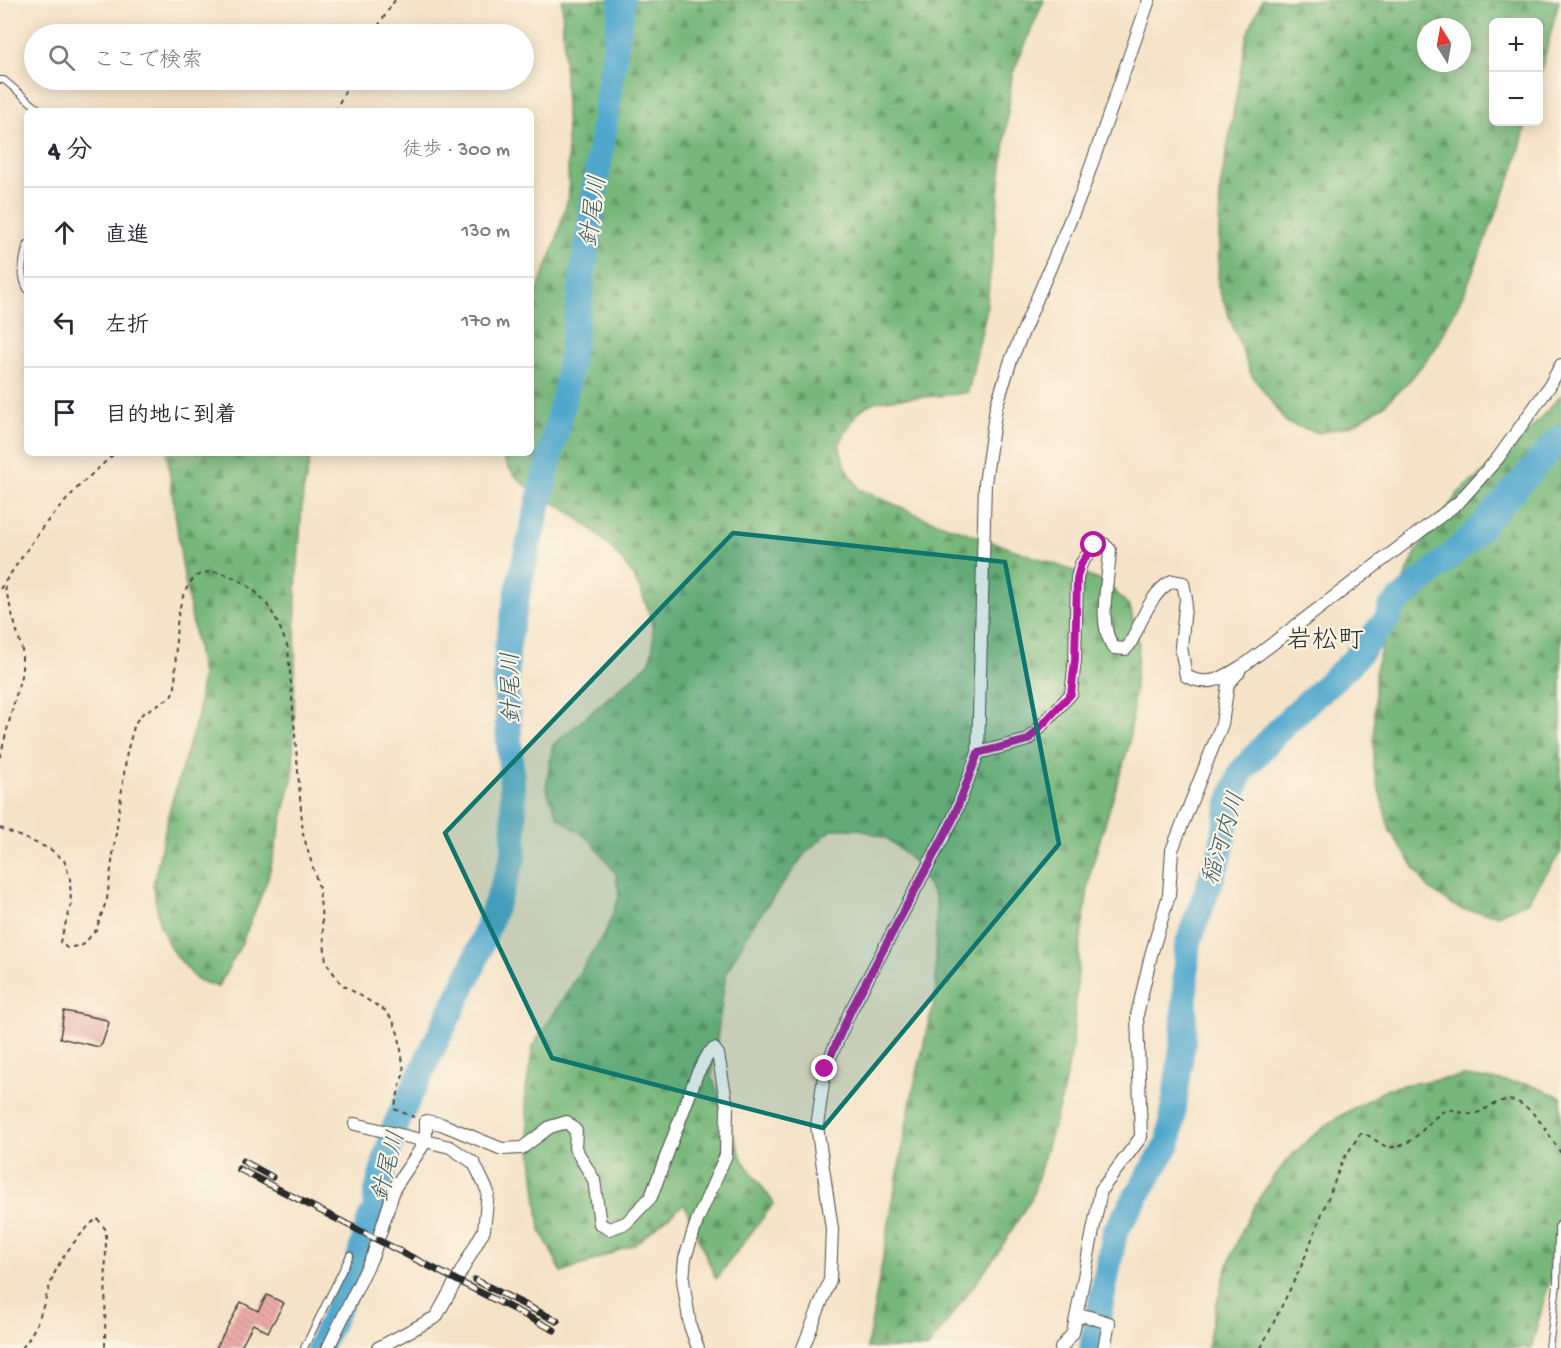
<!DOCTYPE html>
<html lang="ja">
<head>
<meta charset="utf-8">
<style>
  :root { --surface:#fff; --page:#f2f2f3; --text:#2b2b33; --muted:#7c7c81; --line:#e1e1e2 }
  body { margin:0; font-family:"Gochi Hand","Klee One",sans-serif; background:var(--page); color:var(--text) }
  .controls { position:absolute; right:18px; top:18px; display:grid; overflow:hidden; border-radius:9px; box-shadow:0 3px 15px #0003 }
  .controls button { width:54px; height:54px; display:grid; place-items:center; padding:0; border:0; border-bottom:2px solid var(--line); background:var(--surface); color:var(--text); font:30px sans-serif }
  .compass { position:absolute; left:1417px; top:18px; width:54px; height:54px; border-radius:50%; background:var(--surface); box-shadow:0 3px 15px #0003; rotate:349deg }
  .stop { position:absolute; width:18px; height:18px; margin:-14px; border:4px solid #b5179e; border-radius:50%; background:#fff }
  .stop.end { background:#b5179e; border-color:#fff; box-shadow:0 2px 6px #0008 }
  .list { margin:0; padding:0; list-style:none }
  h2 { display:flex; justify-content:space-between; align-items:center; height:78px; margin:0; padding:0 24px; font-size:26px }
  h2 small { font-size:20px; font-weight:400; color:var(--muted) }
  .list li { display:grid; grid-template-columns:39px 1fr auto; gap:18px; align-items:center; box-sizing:border-box; height:90px; padding:0 24px; border-top:2px solid var(--line) }
  .list b { display:block; font-size:22px; white-space:nowrap }
  .list em { font-size:20px; font-style:normal; color:var(--muted) }
  .icon { flex:none; width:33px; height:33px; fill:none; stroke:currentColor; stroke-width:2; stroke-linecap:round; stroke-linejoin:round }
  .map { position:relative; flex:none; width:1561px; height:1348px; overflow:hidden }
  .search { position:absolute; background:var(--surface); box-shadow:0 3px 15px #0003; left:24px; top:24px; width:510px; height:66px; display:flex; align-items:center; gap:15px; box-sizing:border-box; padding:0 21px; border-radius:33px; color:var(--muted); font-size:22px }
  .panel { position:absolute; background:var(--surface); box-shadow:0 3px 15px #0003; left:24px; top:108px; width:510px; height:348px; border-radius:9px }
  .map>svg:first-child { display:block }
</style>
</head>
<body>
<div class="map">
<svg width="1561" height="1348" viewBox="0 0 1561 1348">
  <defs>
    <pattern id="forest-firs" width="22" height="20" patternUnits="userSpaceOnUse" patternTransform="scale(1.5)"><rect width="22" height="20" fill="#77b87a"/><path d="M5 1l3.5 6h-7zM16 11l3.5 6h-7z" fill="#629664"/></pattern>
    <pattern id="building-back-hatch" width="6" height="6" patternUnits="userSpaceOnUse" patternTransform="scale(1.5)"><rect width="6" height="6" fill="#ebaaa8"/><path d="M-1 5l2 2M0 0l6 6M5-1l2 2" fill="none" stroke="#ca9291"/></pattern>
  </defs>
  <rect width="100%" height="100%" fill="#fcf5e5"/>
  <filter id="ink" filterUnits="userSpaceOnUse"><feTurbulence type="fractalNoise" baseFrequency=".0167" numOctaves="2"/><feDisplacementMap in="SourceGraphic" scale="12" xChannelSelector="R" yChannelSelector="G"/><feConvolveMatrix kernelMatrix="1 2 1 2 8 2 1 2 1" color-interpolation-filters="sRGB"/></filter>
  <filter id="wash" filterUnits="userSpaceOnUse"><feTurbulence type="fractalNoise" baseFrequency=".008" numOctaves="4" result="noise"/><feDisplacementMap in="SourceGraphic" scale="24" xChannelSelector="R" yChannelSelector="G"/><feGaussianBlur stdDeviation="1.35" result="paint"/><feColorMatrix in="noise" values="0 0 0 0 0 0 0 0 0 0 0 0 0 0 0 0 0 1.4 0 .05"/><feComposite in="paint" operator="in"/></filter>
  <g filter="url(#wash)">
    <rect width="100%" height="100%" fill="#f5e3c8"/>
    <g fill="url(#forest-firs)" stroke="#517252" stroke-width="1.5" fill-rule="evenodd">
      <path d="M562,0H1044L1012,75L986,312L968,392C941,399 890,395 870,404C854,411 847,431 839,445L845,465L859,489L923,517L1107,583L1130,607L1139,644L1129,745L1091,869L1080,944L1072,1050L1061,1100L1032,1197L999,1251L928,1348H867L911,1099L936,993V899L914,862L888,839L860,829H833L806,852L753,925L726,973L712,1076L743,1161L774,1203L716,1279L684,1204L635,1244L562,1273L540,1229L525,1096L533,1046L606,931L619,897L616,874L592,842L558,817L546,788L549,766L553,745L649,663C657,640 653,624 645,601C631,563 602,535 569,512C546,496 510,484 502,453H531V307L556,242L569,194Z"/>
      <path d="M1262,0H1559L1539,80L1538,22H1494V122H1527L1514,169L1465,291L1435,349L1410,380L1382,407L1352,425L1319,433L1287,423L1251,374L1218,287L1220,189L1247,35ZM1426,27H1462V63H1426Z"/>
      <path d="M1561,395V852L1527,902L1497,915L1459,909L1428,888L1390,831L1374,771L1375,670L1397,596L1416,552L1459,492L1515,447Z"/>
      <path d="M167,453H311L303,493L296,587L293,775L267,881L241,945L218,987L197,980L171,949L160,925L153,886L170,808L198,715L202,675L182,564Z"/>
      <path d="M1464,1076L1528,1084L1561,1097V1240L1531,1348H1207C1226,1245 1262,1157 1359,1105C1369,1100 1380,1092 1391,1088C1414,1081 1441,1080 1464,1076Z"/>
    </g>
    <g fill="none" stroke-linecap="round" stroke-linejoin="round">
      <g stroke="#50a7cd" stroke-width="26">
        <path d="M319,1348L355,1272L370,1219L376,1211V1195L395,1126L473,966L514,855V816L506,689L507,648L521,576L567,385L622,0"/>
        <path d="M1092,1348L1115,1232L1169,1142L1183,1040L1187,946L1220,854L1230,804L1241,772L1285,723L1350,664L1388,618L1390,609L1469,540L1561,437"/>
      </g>
    </g>
    <g id="blocks">
      <g fill="url(#building-back-hatch)">
        <path d="M64,1011L107,1020L109,1023L102,1044L99,1047L60,1038Z"/>
        <path d="M267,1295L284,1303L268,1332L253,1324L240,1348H216L241,1302L258,1311Z"/>
      </g>
    </g>
  </g>
  <g filter="url(#ink)">
    <use href="#blocks" fill-opacity="0" stroke="#494743" stroke-width="1.5"/>
    <g fill="none" stroke-linecap="round" stroke-linejoin="round">
      <defs>
        <g id="lane">
          <path d="M0,80H4L41,111"/>
          <path d="M27,244C23,261 19,273 27,289"/>
          <path d="M304,1348L350,1255"/>
          <path d="M1549,1348L1557,1285L1558,1227L1561,1223"/>
        </g>
        <g id="street">
          <path d="M978,753L1028,740L1071,694L1075,660L1077,578L1081,564L1094,545L1104,544L1110,550C1109,579 1096,625 1114,648L1126,649L1130,644C1141,623 1150,593 1172,581L1183,583L1186,598L1181,647L1186,676C1211,689 1225,676 1247,663L1459,502L1498,458L1549,387L1561,365"/>
          <path d="M355,1124L450,1147L474,1163L488,1192L484,1230L436,1317L378,1348"/>
          <path d="M1078,1317L1086,1316L1109,1323L1104,1348"/>
          <path d="M328,1348L373,1255L395,1187L426,1141V1121L441,1124L502,1149L522,1148L550,1127L567,1122L576,1131L575,1148L594,1180L600,1224L609,1229L626,1223L651,1197L697,1074L709,1053L714,1049L718,1054L727,1106L726,1155L697,1221L685,1258L683,1280L690,1326L698,1348"/>
          <path d="M803,1348L830,1280L832,1229L817,1126L825,1069L851,1010L953,819L978,753L985,483L996,407L1011,360L1082,192L1149,0"/>
          <path d="M1061,1348L1073,1333L1101,1190L1141,1137L1137,1015L1151,955L1169,895L1172,850L1222,724L1228,684L1239,672"/>
        </g>
      </defs>
      <use href="#lane" stroke="#494743" stroke-width="8"/>
      <use href="#street" stroke="#494743" stroke-width="14"/>
      <g stroke="#494743" stroke-width="2" stroke-dasharray="4.5 4.5" stroke-linecap="butt">
        <path d="M373,34L395,0"/>
        <path d="M335,111L351,80"/>
        <path d="M0,589L44,525L80,485L115,453"/>
        <path d="M0,757L22,672V650L4,584"/>
        <path d="M0,828L50,849L64,860L70,878L71,905L60,942L67,948L83,945L96,930L107,899L127,752L135,723L143,713L171,697L175,687C177,656 172,613 188,586C206,554 254,584 268,606C277,619 282,633 288,648L303,834L319,888L326,962L341,984L386,1011L393,1021L399,1036L404,1071L394,1109L414,1117"/>
        <path d="M22,1348C41,1325 44,1297 56,1270C66,1250 81,1233 97,1218L106,1230L105,1348"/>
        <path d="M1261,1348L1301,1267L1343,1160L1360,1134C1373,1133 1380,1149 1393,1147C1415,1145 1424,1125 1441,1113C1452,1105 1461,1115 1472,1114C1483,1113 1492,1103 1502,1101C1529,1094 1548,1135 1561,1153"/>
      </g>
      <use href="#lane" stroke="#fff" stroke-width="6"/>
      <use href="#street" stroke="#fff" stroke-width="12"/>
      <defs>
        <g id="rail">
          <path d="M243,1161L272,1177"/>
          <path d="M239,1169L554,1330"/>
          <path d="M475,1280L557,1321"/>
        </g>
      </defs>
      <use href="#rail" stroke="#2b2b2b" stroke-width="7"/>
      <use href="#rail" stroke="#fcf5e5" stroke-width="4.5" stroke-dasharray="14" stroke-linecap="butt"/>
    </g>
  </g>
  <g fill="none" stroke-linecap="round" stroke-linejoin="round" filter="url(#ink)">
    <path stroke="#b5179e" stroke-width="8" d="M825,1069L851,1010L953,819L978,753L1028,740L1071,694L1075,660L1077,578L1081,564L1094,545"/>
  </g>
  <path fill="#0f766e" fill-opacity="0.2" stroke="#0f766e" stroke-width="4.5" stroke-linejoin="round" d="M733,533L1005,562L1059,844L823,1128L552,1058L445,833Z"/>
  <g text-anchor="middle" stroke-width="4.5" stroke-linejoin="round" paint-order="stroke">
    <g font-size="24" font-style="italic" fill="#3a5d6c" stroke="#fcf5e5">
      <text transform="translate(592 211) rotate(-82)" y="8">針尾川</text>
      <text transform="translate(510 688) rotate(-91)" y="8">針尾川</text>
      <text transform="translate(1222 838) rotate(-73)" y="8">稲河内川</text>
      <text transform="translate(387 1166) rotate(-76)" y="8">針尾川</text>
    </g>
    <g font-size="26" fill="#2b2b2b" stroke="#fcf5e5">
      <text x="1325" y="647">岩松町</text>
    </g>
  </g>
</svg>
<div class="controls">
<button>+</button>
<button>−</button>
</div>
<svg class="compass" viewBox="-18 -18 36 36"><path d="M0-13l5 13h-10z" fill="#e53935"/><path d="M0 13l5-13h-10z" fill="#7c7c81"/></svg>
<div class="stop" style="left:1094px;top:545px"></div>
<div class="stop end" style="left:825px;top:1069px"></div>
<div class="search"><svg class="icon" aria-label="search" viewBox="0 0 24 24"><circle cx="10" cy="10" r="6"/><path d="M15 15l6 6"/></svg>ここで検索</div>
<section class="panel">
<h2>4 分<small>徒歩 · 300 m</small></h2>
<ul class="list">
<li><svg class="icon" aria-label="ahead" viewBox="0 0 24 24"><path d="M12 20V5M6 11l6-6 6 6"/></svg><div><b>直進</b></div><em>130 m</em></li>
<li><svg class="icon" aria-label="left" viewBox="0 0 24 24"><path d="M17 20v-9H6M10 6l-5 5 5 5"/></svg><div><b>左折</b></div><em>170 m</em></li>
<li><svg class="icon" aria-label="arrive" viewBox="0 0 24 24"><path d="M6 21V4h12l-3 4 3 4H6"/></svg><div><b>目的地に到着</b></div></li>
</ul>
</section>
</div>
</body>
</html>
